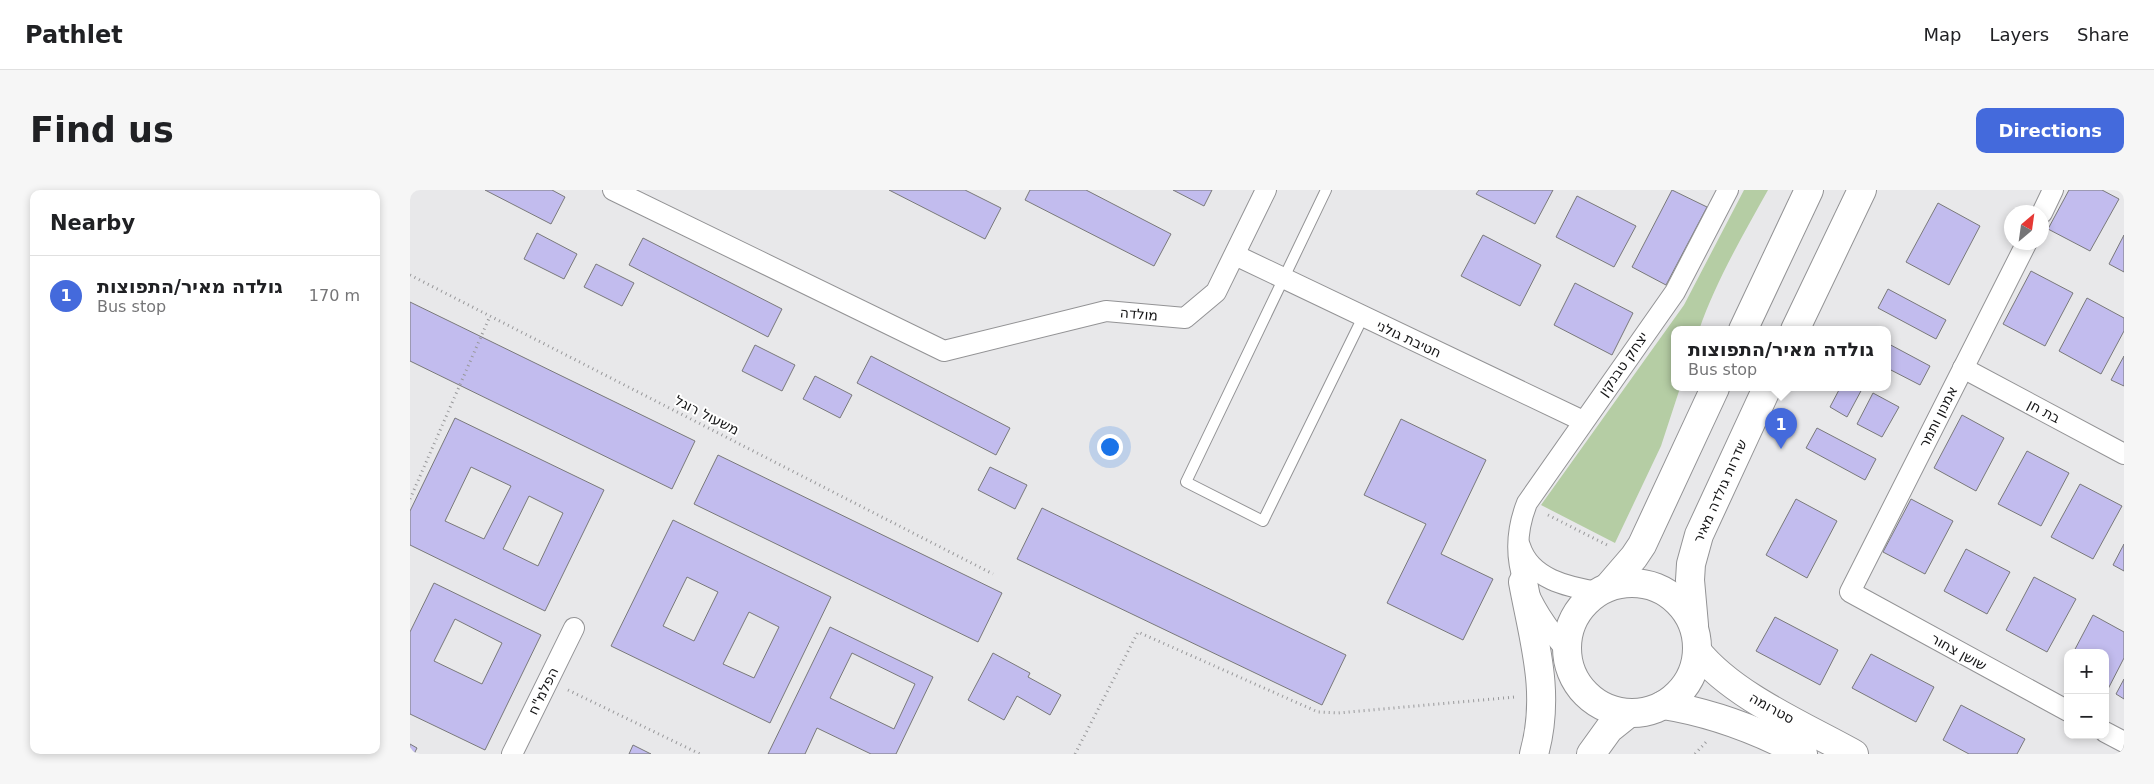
<!DOCTYPE html>
<html lang="en">
<head>
<meta charset="utf-8">
<style>
  :root { --surface:#fff; --page:#f6f6f6; --text:#202124; --muted:#757577; --line:#e0e0e0; --accent:#446adc }
  body { margin:0; font-family:"DejaVu Sans",Heebo,sans-serif; background:var(--page); color:var(--text) }
  .controls { position:absolute; right:15px; bottom:15px; display:grid; overflow:hidden; border-radius:10px; box-shadow:0 2px 8px #0003 }
  .controls button { width:45px; height:45px; display:grid; place-items:center; padding:0; border:0; border-bottom:1px solid var(--line); background:var(--surface); color:var(--text); font:25px sans-serif }
  .compass { position:absolute; left:1594px; top:15px; width:45px; height:45px; border-radius:50%; background:var(--surface); box-shadow:0 2px 8px #0003; rotate:29deg }
  .you { position:absolute; left:699px; top:256px; width:18px; height:18px; margin:-12px; border:4px solid #fff; border-radius:50%; background:#1a73e8; box-shadow:0 0 0 8px #1a73e833 }
  .badge { display:grid; place-items:center; width:32px; height:32px; border-radius:50%; background:var(--accent); color:#fff; font-size:16px; font-weight:700 }
  .pin { position:absolute; translate:-50% -41px; filter:drop-shadow(0 1px 2px #0008) }
  .pin::after { content:''; position:absolute; top:26px; width:18px; height:15px; background:inherit; clip-path:polygon(0 0,100% 0,50% 100%) }
  .popup { position:absolute; left:1261px; top:136px; width:220px; height:65px; box-sizing:border-box; display:grid; place-content:center; border-radius:10px; background:var(--surface); filter:drop-shadow(0 1px 4px #0005); font-size:16px; white-space:nowrap; color:var(--muted) }
  .popup b { font-size:19px; color:var(--text) }
  .popup::after { content:''; position:absolute; left:50%; top:100%; margin-left:-10px; border:10px solid transparent; border-top-color:var(--surface) }
  .list { margin:0; padding:0; list-style:none }
  h2 { display:flex; justify-content:space-between; align-items:center; height:65px; margin:0; padding:0 20px; font-size:21px }
  h2 small { font-size:16px; font-weight:400; color:var(--muted) }
  .list li { display:grid; grid-template-columns:32px 1fr auto; gap:15px; align-items:center; box-sizing:border-box; height:80px; padding:0 20px; border-top:1px solid var(--line) }
  .list b { display:block; font-size:19px; white-space:nowrap }
  .list p { margin:0; font-size:16px; white-space:nowrap; color:var(--muted) }
  .list em { font-size:16px; font-style:normal; color:var(--muted) }
  .map { position:relative; flex:none; width:1714px; height:564px; overflow:hidden; border-radius:10px }
  header { display:flex; align-items:center; gap:30px; box-sizing:border-box; height:70px; padding:0 25px; background:var(--surface); border-bottom:1px solid var(--line) }
  header strong { font-size:24px }
  nav { display:flex; gap:28px; margin-inline-start:auto; font-size:18px }
  .intro { display:flex; align-items:center; justify-content:space-between; box-sizing:border-box; height:120px; padding:0 30px }
  h1 { margin:0; font-size:35px }
  .button { padding:12px 22px; border-radius:10px; background:var(--accent); color:#fff; font-size:18px; font-weight:700 }
  main { display:flex; gap:30px; padding:0 30px }
  aside { flex:1; background:var(--surface); border-radius:10px; box-shadow:0 2px 8px #0003 }
  .map>svg:first-child { display:block }
</style>
</head>
<body>
<header>
<strong>Pathlet</strong>
<nav><a>Map</a><a>Layers</a><a>Share</a></nav>
</header>
<div class="intro"><h1>Find us</h1><a class="button">Directions</a></div>
<main>
<aside>
<h2>Nearby<small></small></h2>
<ul class="list">
<li><span class="badge">1</span><div><b>גולדה מאיר/התפוצות</b><p>Bus stop</p></div><em>170 m</em></li>
</ul>
</aside>
<div class="map">
<svg width="1714" height="564" viewBox="0 0 1714 564">
  <rect width="100%" height="100%" fill="#e8e8ea"/>
  <path fill="#b5cda4" d="M1334,0H1358C1333,45 1306,91 1289,140H1265V198H1270L1251,256L1205,353L1131,315L1274,115Z"/>
  <g fill="#c2bcee" stroke="#79797a" fill-rule="evenodd">
    <path d="M75,0H142L155,7L141,34Z"/>
    <path d="M479,0H555L591,18L575,49Z"/>
    <path d="M620,0H676L761,44L744,76L615,10Z"/>
    <path d="M763,0H802L794,16Z"/>
    <path d="M1069,0H1143L1125,34L1066,4Z"/>
    <path d="M1262,0L1297,17L1256,95L1222,77Z"/>
    <path d="M1659,0H1692L1709,9L1680,61L1638,39Z"/>
    <path d="M1167,6L1226,36L1204,77L1146,47Z"/>
    <path d="M1528,13L1570,36L1539,95L1496,72Z"/>
    <path d="M127,43L167,64L154,89L114,69Z"/>
    <path d="M1073,45L1131,75L1110,116L1051,86Z"/>
    <path d="M1714,45V82L1699,74Z"/>
    <path d="M233,48L372,119L358,147L219,75Z"/>
    <path d="M186,74L224,93L212,116L174,97Z"/>
    <path d="M1621,81L1663,103L1635,156L1593,134Z"/>
    <path d="M1165,93L1223,123L1202,165L1144,135Z"/>
    <path d="M1478,99L1536,130L1526,149L1468,118Z"/>
    <path d="M1677,108L1714,128V141L1691,184L1649,161Z"/>
    <path d="M0,112L285,251L262,299L0,171Z"/>
    <path d="M1477,153L1520,176L1510,195L1477,178Z"/>
    <path d="M345,155L385,175L372,201L332,181Z"/>
    <path d="M461,166L600,238L586,265L447,193Z"/>
    <path d="M1714,166V196L1701,190Z"/>
    <path d="M405,186L442,205L430,228L393,209Z"/>
    <path d="M1430,198L1452,199L1437,227L1420,217Z"/>
    <path d="M1463,203L1489,217L1472,247L1447,234Z"/>
    <path d="M1552,225L1594,248L1566,301L1524,278Z"/>
    <path d="M45,228L194,300L135,421L0,355V321ZM61,277L101,296L74,349L35,331ZM119,306L153,323L128,376L93,359Z"/>
    <path d="M991,229L1076,270L1031,364L1083,389L1053,450L977,413L1016,334L954,305Z"/>
    <path d="M1407,238L1466,269L1455,290L1396,258Z"/>
    <path d="M1617,261L1659,283L1631,336L1588,314Z"/>
    <path d="M308,265L592,403L568,452L284,314Z"/>
    <path d="M580,277L617,295L605,319L568,300Z"/>
    <path d="M1670,294L1712,316L1683,369L1641,347Z"/>
    <path d="M1386,309L1427,331L1397,388L1356,365Z"/>
    <path d="M1501,309L1543,331L1515,384L1473,362Z"/>
    <path d="M632,318L936,465L912,515L607,369Z"/>
    <path d="M263,330L421,407L360,533L201,456ZM277,387L308,402L284,451L253,436ZM339,422L369,437L344,488L313,474Z"/>
    <path d="M1714,354V381L1703,375Z"/>
    <path d="M1556,359L1600,382L1577,424L1534,401Z"/>
    <path d="M1624,387L1666,409L1637,462L1596,440Z"/>
    <path d="M24,393L131,445L75,560L0,524V442ZM45,429L92,453L72,494L24,471Z"/>
    <path d="M1683,425L1714,442V468L1697,501L1695,463H1663Z"/>
    <path d="M1365,427L1428,460L1410,495L1346,461Z"/>
    <path d="M420,437L523,487L486,564H461L407,538L395,564H358ZM442,463L505,494L484,539L420,508Z"/>
    <path d="M583,463L620,483L618,487L651,505L640,525L607,506L594,530L558,510Z"/>
    <path d="M1461,464L1524,497L1506,532L1442,498Z"/>
    <path d="M1714,489V509L1706,504Z"/>
    <path d="M1551,515L1615,549L1607,564H1559L1533,550Z"/>
    <path d="M0,554L7,558L4,564H0Z"/>
    <path d="M223,555L241,564H219Z"/>
  </g>
  <g fill="none" stroke-linecap="round" stroke-linejoin="round">
    <defs>
      <path id="lane" d="M916,0L776,292L853,331L953,127"/>
      <g id="street">
        <path d="M203,0L534,161L696,121L775,128L806,102L856,0"/>
        <path d="M1632,23L1643,0"/>
        <path d="M1617,52L1440,402L1658,521"/>
        <path d="M825,65L1173,231"/>
        <path d="M1553,178L1714,264"/>
        <path d="M1110,356C1120,389 1158,397 1188,402"/>
        <path d="M1157,461C1119,417 1094,371 1117,313L1265,102L1318,0"/>
        <path d="M1695,542L1714,552"/>
        <path d="M102,564L164,438"/>
      </g>
      <g id="secondary">
        <path d="M1333,140L1399,0"/>
        <path d="M1385,140L1452,0"/>
        <path d="M1113,392C1124,452 1141,503 1124,564"/>
        <circle cx="1222" cy="458" r="65"/>
        <path d="M1199,396L1224,367L1232,355L1305,198"/>
        <path d="M1284,435L1280,390L1281,374L1289,345L1357,198"/>
        <path d="M1287,461C1323,506 1394,536 1444,564"/>
        <path d="M1253,515C1304,523 1348,540 1393,564"/>
        <path d="M1181,564L1199,539L1219,523"/>
      </g>
    </defs>
    <use href="#lane" stroke="#939395" stroke-width="12"/>
    <use href="#street" stroke="#939395" stroke-width="22"/>
    <use href="#secondary" stroke="#939395" stroke-width="30"/>
    <g stroke="#98989a" stroke-width="3" stroke-dasharray="1 4" stroke-linecap="butt">
      <path d="M0,85L583,384"/>
      <path d="M0,309L80,126"/>
      <path d="M1138,325L1199,356"/>
      <path d="M158,500L290,564"/>
      <path d="M665,564L728,442L908,522L928,523L1105,507"/>
      <path d="M1285,564L1296,552"/>
    </g>
    <use href="#lane" stroke="#fff" stroke-width="10"/>
    <use href="#street" stroke="#fff" stroke-width="20"/>
    <use href="#secondary" stroke="#fff" stroke-width="28"/>
  </g>
  <g text-anchor="middle" stroke-width="4" stroke-linejoin="round" paint-order="stroke">
    <g font-size="14" fill="#151516" stroke="#fff">
      <text transform="translate(729 124) rotate(5)" y="5">מולדה</text>
      <text transform="translate(999 149) rotate(25)" y="5">חטיבת גולני</text>
      <text transform="translate(1213 174) rotate(-55)" y="5">יצחק טבנקין</text>
      <text transform="translate(1634 221) rotate(28)" y="5">בת חן</text>
      <text transform="translate(297 225) rotate(27)" y="5">משעול רוגל</text>
      <text transform="translate(1528 227) rotate(-63)" y="5">אמנון ותמר</text>
      <text transform="translate(1310 301) rotate(-66)" y="5">שדרות גולדה מאיר</text>
      <text transform="translate(1549 462) rotate(29)" y="5">שושן צחור</text>
      <text transform="translate(133 501) rotate(-64)" y="5">הפלמ"ח</text>
      <text transform="translate(1362 518) rotate(29)" y="5">סטרומה</text>
    </g>
  </g>
</svg>
<div class="controls">
<button>+</button>
<button>−</button>
</div>
<svg class="compass" viewBox="-18 -18 36 36"><path d="M0-13l5 13h-10z" fill="#e53935"/><path d="M0 13l5-13h-10z" fill="#757577"/></svg>
<div class="you"></div>
<div class="pin badge" style="left:1371px;top:259px">1</div>
<div class="popup"><b>גולדה מאיר/התפוצות</b>Bus stop</div>
</div>
</main>
</body>
</html>
